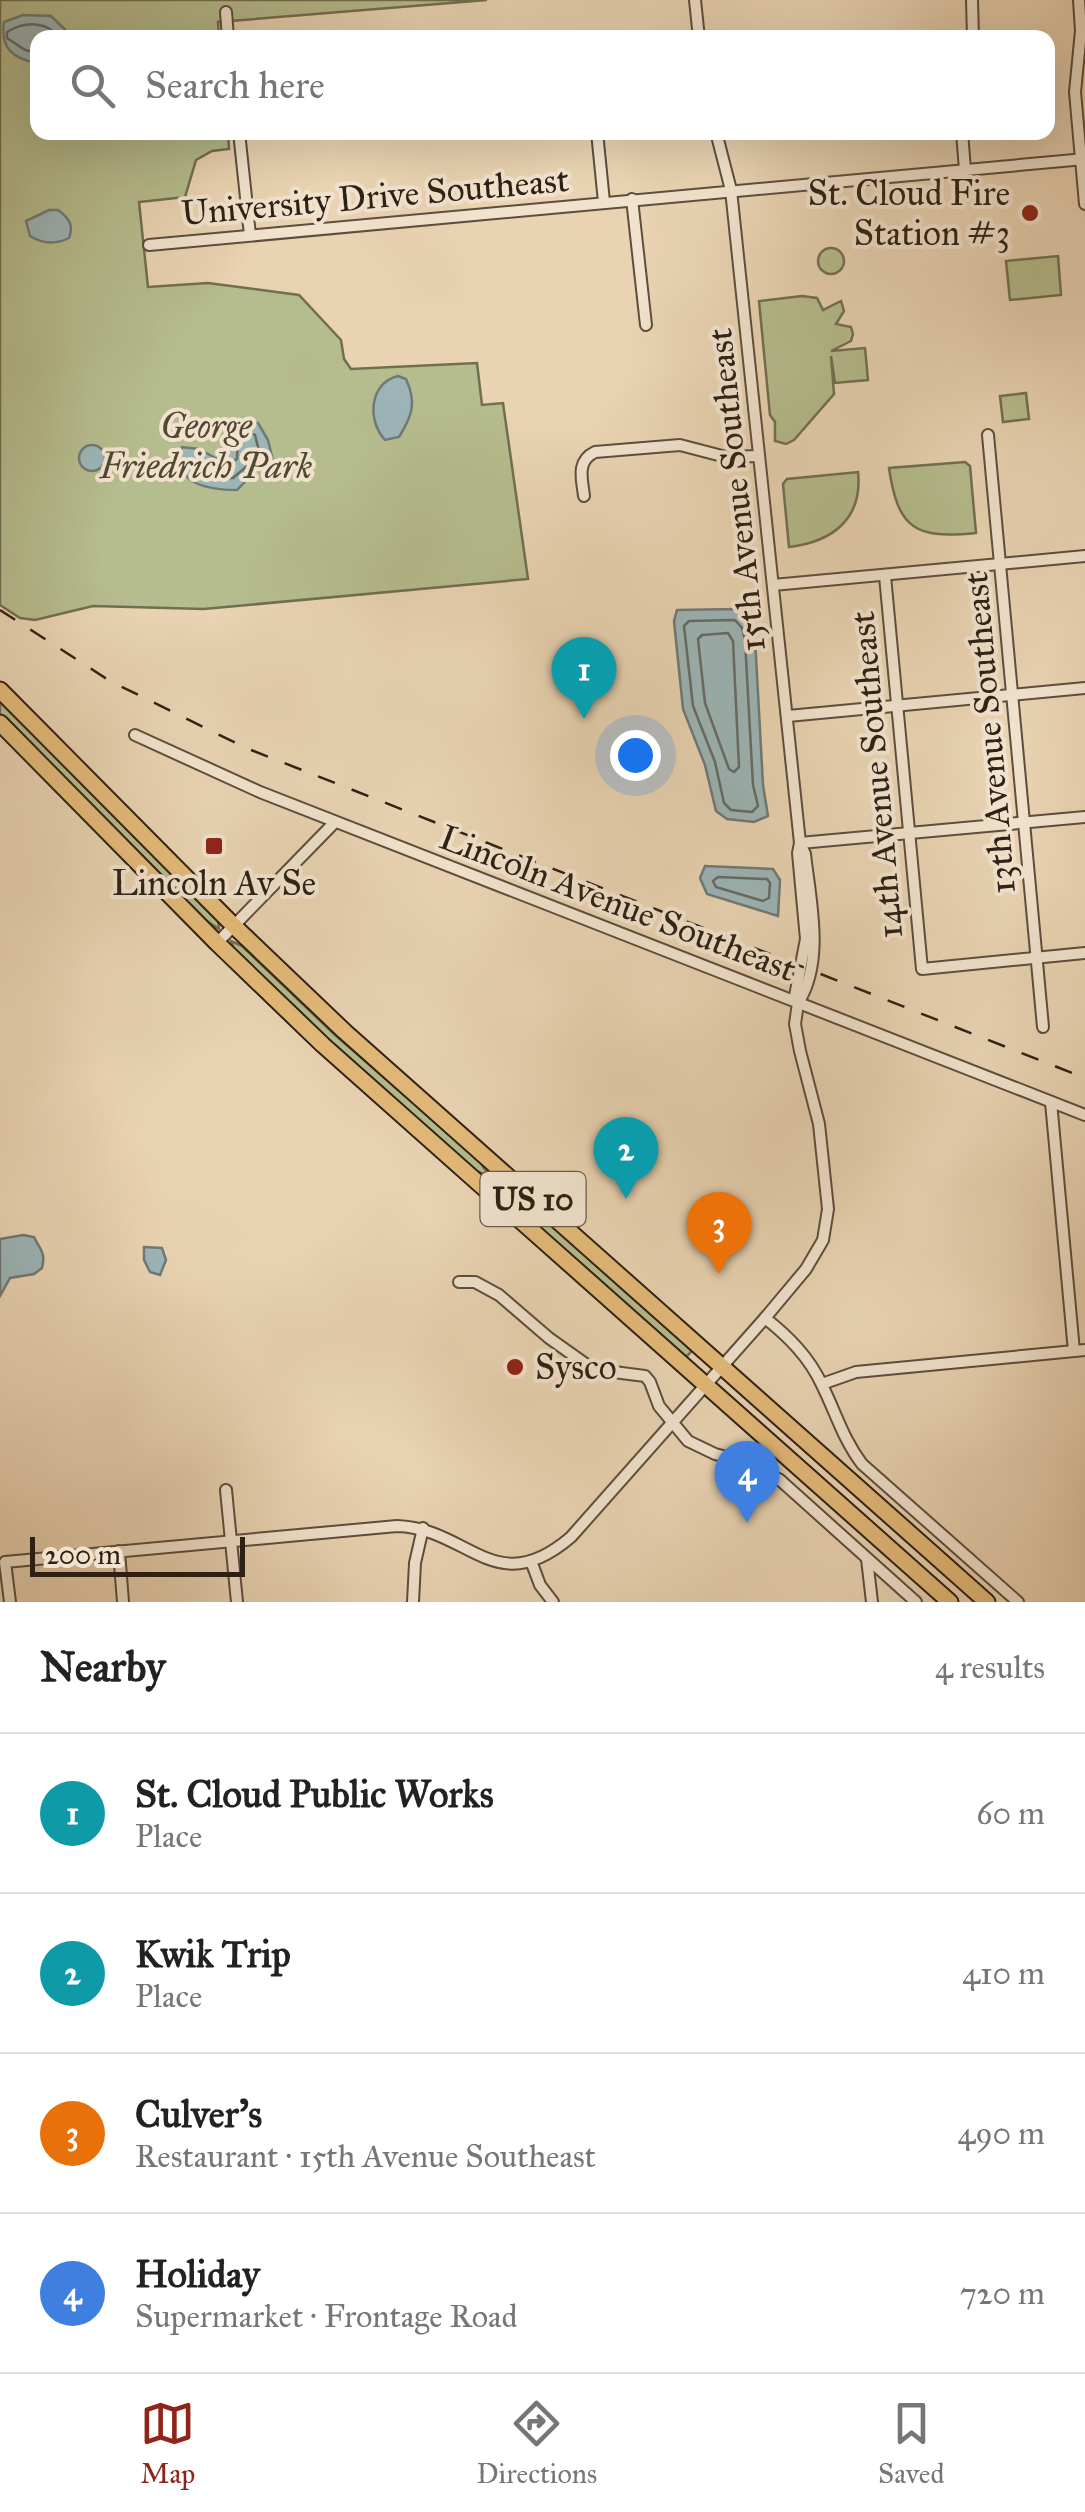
<!DOCTYPE html>
<html lang="en">
<head>
<meta charset="utf-8">
<style>
  :root { --surface:#fff; --page:#f6f6f6; --text:#222; --muted:#767676; --line:#e0e0e0; --accent:#8f2418 }
  body { margin:0; font-family:"IM FELL Great Primer",serif; background:var(--page); color:var(--text) }
  .scale { position:absolute; left:30px; bottom:25px; width:215px; box-sizing:border-box; padding-left:10px; border:5px solid #2e2114; border-top:0; font-size:28px; line-height:35px; white-space:nowrap; color:#2e2114; -webkit-text-stroke:8px #f1e2cd; paint-order:stroke }
  .you { position:absolute; left:635px; top:755px; width:35px; height:35px; margin:-25px; border:8px solid #fff; border-radius:50%; background:#1a73e8; box-shadow:0 0 0 15px #1a73e833 }
  .badge { display:grid; place-items:center; width:65px; height:65px; border-radius:50%; background:var(--accent); color:#fff; font-size:32px; font-weight:700 }
  .pin { position:absolute; translate:-50% -82px; filter:drop-shadow(0 2px 5px #0008) }
  .pin::after { content:''; position:absolute; top:52px; width:35px; height:30px; background:inherit; clip-path:polygon(0 0,100% 0,50% 100%) }
  .list { margin:0; padding:0; list-style:none }
  h2 { display:flex; justify-content:space-between; align-items:center; height:130px; margin:0; padding:0 40px; font-size:42px }
  h2 small { font-size:32px; font-weight:400; color:var(--muted) }
  .list li { display:grid; grid-template-columns:65px 1fr auto; gap:30px; align-items:center; box-sizing:border-box; height:160px; padding:0 40px; border-top:2px solid var(--line) }
  .list b { display:block; font-size:38px; white-space:nowrap }
  .list p { margin:0; font-size:32px; white-space:nowrap; color:var(--muted) }
  .list em { font-size:32px; font-style:normal; color:var(--muted) }
  .icon { flex:none; width:55px; height:55px; fill:none; stroke:currentColor; stroke-width:2; stroke-linecap:round; stroke-linejoin:round }
  .map { position:relative; flex:none; width:1085px; height:1602px; overflow:hidden }
  .search { position:absolute; background:var(--surface); box-shadow:0 10px 40px #0002; left:30px; right:30px; top:30px; height:110px; display:flex; align-items:center; gap:25px; box-sizing:border-box; padding:0 35px; border-radius:20px; color:var(--muted); font-size:38px }
  .sheet { height:770px; background:var(--surface) }
  nav { display:flex; justify-content:space-around; align-items:center; box-sizing:border-box; height:140px; border-top:2px solid var(--line); background:var(--surface); font-size:28px; color:var(--muted) }
  nav a { display:grid; justify-items:center; gap:5px }
  nav .on { color:var(--accent) }
  .map>svg:first-child { display:block }
</style>
</head>
<body>
<div class="map">
<svg width="1085" height="1602" viewBox="0 0 1085 1602">
  <rect width="100%" height="100%" fill="#e9d3b2"/>
  <filter id="stains"><feTurbulence type="fractalNoise" baseFrequency=".002" numOctaves="4"/><feColorMatrix values="0 0 0 0 .2 0 0 0 0 .09 0 0 0 0 .02 0 0 0 .5 -.17"/></filter>
  <radialGradient id="worn" r=".72"><stop offset=".6" stop-color="#630" stop-opacity="0"/><stop offset="1" stop-color="#630" stop-opacity=".3"/></radialGradient>
  <g fill="#b5bc8d" stroke="#726e50" stroke-width="2.5">
    <path d="M0,0H487L218,22L219,37L38,38V132L228,133L229,149L212,151L196,160L185,197L139,202L148,287L208,283L299,295L341,340L344,359L351,369L477,363L482,405L503,403L528,579L204,609L93,606L35,620L20,618L0,605Z"/>
    <circle cx="831" cy="261" r="13"/>
    <path d="M1058,256L1061,295L1010,300L1006,261Z"/>
    <path d="M802,296L817,298L823,310L841,301L844,311L836,324L851,327L853,334L851,341L831,351L865,348L868,380L835,383L831,356L834,394L794,440L786,444L775,441V422L770,415L759,301Z"/>
    <path d="M1026,393L1029,419L1003,422L1000,396Z"/>
    <path d="M965,462L970,466L976,533C916,539 898,530 889,468Z"/>
    <path d="M858,472C863,519 832,542 789,547L783,484L787,479Z"/>
    <path d="M0,702L218,920L219,929L204,919L0,716Z"/>
    <path d="M231,941L242,946L334,1034L479,1160L489,1176L476,1171L328,1042L236,955Z"/>
    <path d="M503,1190L517,1195L693,1350L686,1357L514,1208Z"/>
  </g>
  <g fill="#9cb5b7" stroke="#707a76" stroke-width="2.5">
    <path d="M23,15L51,16L73,37L38,38L37,63C13,59 0,48 4,22Z"/>
    <path d="M49,210H58C69,218 74,225 69,238C55,245 43,244 30,236L26,221Z"/>
    <path d="M398,376L406,379C417,403 412,416 399,437L385,440C367,421 369,383 398,376Z"/>
    <path d="M241,421L258,423L268,440L273,461L258,468L237,490C211,490 171,485 182,447L199,449L219,460L228,455L229,426Z"/>
    <circle cx="92" cy="458" r="13"/>
    <path d="M738,609L744,611L755,638L763,785L768,816L754,822L727,819L716,811L705,765L683,709L674,621L677,610Z"/>
    <path d="M705,866L773,869L780,880L778,916L707,894L700,878Z"/>
    <path d="M23,1235L34,1237C40,1250 46,1252 42,1268L34,1274L10,1278L0,1296V1239Z"/>
    <path d="M144,1247L162,1248L166,1260L160,1275L150,1272L144,1260Z"/>
  </g>
  <g fill="none" stroke-linecap="round" stroke-linejoin="round">
    <g stroke="#656b66" stroke-width="2.5">
      <path d="M38,53L25,50L7,38V32C25,21 46,21 61,38"/>
      <path d="M244,431L255,435L260,455L233,478L221,479L219,471L237,459L238,435Z"/>
      <path d="M735,620L742,628L745,640L753,785L758,806L752,812L731,810L724,803L715,762L693,706L684,626L689,621Z"/>
      <path d="M728,633L733,641L739,767L734,772L729,769L705,703L698,639L702,635Z"/>
      <path d="M718,877L767,879L770,883L769,898L763,901L716,887L713,881Z"/>
    </g>
    <defs>
      <g id="minor">
        <path d="M695,0L699,38"/>
        <path d="M972,0L973,38"/>
        <path d="M1079,0L1081,31L1075,92L1085,204"/>
        <path d="M226,12L228,38"/>
        <path d="M239,132L250,235"/>
        <path d="M597,132L604,202"/>
        <path d="M716,132L731,190L800,843L805,854C810,900 825,961 798,1003"/>
        <path d="M962,132L965,170"/>
        <path d="M632,199L646,325"/>
        <path d="M149,245L1085,159"/>
        <path d="M988,435L1043,1027"/>
        <path d="M584,496C582,479 576,461 595,452L680,445L726,457L759,456"/>
        <path d="M885,576L922,969L1085,953"/>
        <path d="M773,585L1085,556"/>
        <path d="M788,716L1085,688"/>
        <path d="M135,735L260,792L1085,1115"/>
        <path d="M800,843L1085,817"/>
        <path d="M217,943L335,822"/>
        <path d="M1051,1102L1074,1351"/>
        <path d="M459,1282H475L499,1295L549,1338L587,1365L598,1370L645,1376L650,1382L659,1406L688,1441L715,1454L749,1463L780,1480L916,1602"/>
        <path d="M765,1318C789,1337 809,1357 822,1385C836,1413 843,1439 862,1464L1018,1602"/>
        <path d="M822,1384L856,1372L1085,1350"/>
        <path d="M226,1490L237,1602"/>
        <path d="M119,1551L123,1602"/>
        <path d="M867,1559L872,1602"/>
        <path d="M531,1561L540,1585L553,1602"/>
        <path d="M10,1602L5,1562L397,1526C469,1528 495,1602 571,1537L765,1318L806,1269L823,1240L828,1209L819,1124L800,1051L795,1024L798,1003L795,996L806,939L798,853L800,843"/>
        <path d="M413,1602L415,1563L423,1528"/>
      </g>
      <g id="highway">
        <path d="M0,690L234,926L344,1031L987,1602"/>
        <path d="M0,723L217,943L323,1045L950,1602"/>
      </g>
    </defs>
    <use href="#minor" stroke="#5d4e3c" stroke-width="14"/>
    <use href="#highway" stroke="#2e2114" stroke-width="19"/>
    <use href="#minor" stroke="#f1e2cd" stroke-width="10"/>
    <use href="#highway" stroke="#e4ba79" stroke-width="15"/>
    <path stroke="#2e2114" stroke-width="2.5" stroke-dasharray="18 18" stroke-linecap="butt" d="M0,610L110,681L246,748L1085,1078"/>
  </g>
  <g fill="#8f2418" stroke="#f1e2cd" stroke-width="4">
    <circle cx="1030" cy="213" r="10"/>
    <rect x="204" y="836" width="20" height="20" rx="5"/>
    <circle cx="515" cy="1367" r="10"/>
  </g>
  <g text-anchor="middle" stroke-width="8" stroke-linejoin="round" paint-order="stroke">
    <rect fill="#f1e2cd" stroke="#685b4c" stroke-width="2.5" x="480.5" y="1172" width="105" height="54" rx="8"/>
    <g font-size="32" font-weight="bold" fill="#2e2114">
      <text x="533" y="1210">US 10</text>
    </g>
    <g font-size="35" fill="#2e2114" stroke="#f1e2cd" text-anchor="end">
      <text x="1010" y="205">St. Cloud Fire<tspan x="1010" dy="40">Station #3</tspan></text>
      <text x="214" y="895" text-anchor="middle">Lincoln Av Se</text>
      <text x="535" y="1379" text-anchor="start">Sysco</text>
    </g>
    <g font-size="35" fill="#2e2114" stroke="#f1e2cd">
      <text transform="translate(375 196) rotate(-5)" y="12">University Drive Southeast</text>
      <text transform="translate(736 490) rotate(-96)" y="12">15th Avenue Southeast</text>
      <text transform="translate(989 733) rotate(-95)" y="12">13th Avenue Southeast</text>
      <text transform="translate(876 775) rotate(-95)" y="12">14th Avenue Southeast</text>
      <text transform="translate(618 903) rotate(21)" y="12">Lincoln Avenue Southeast</text>
    </g>
    <g font-size="35" font-style="italic" fill="#504832" stroke="#f1e2cd">
      <text x="206" y="438">George<tspan x="206" dy="40">Friedrich Park</tspan></text>
    </g>
  </g>
  <rect width="100%" height="100%" filter="url(#stains)"/>
  <rect width="100%" height="100%" fill="url(#worn)"/>
</svg>
<div class="scale">200 m</div>
<div class="you"></div>
<div class="pin badge" style="left:584px;top:719px;background:#0f9aa8">1</div>
<div class="pin badge" style="left:626px;top:1199px;background:#0f9aa8">2</div>
<div class="pin badge" style="left:719px;top:1274px;background:#e8710a">3</div>
<div class="pin badge" style="left:747px;top:1523px;background:#3f7fe0">4</div>
<div class="search"><svg class="icon" aria-label="search" viewBox="0 0 24 24"><circle cx="10" cy="10" r="6"/><path d="M15 15l6 6"/></svg>Search here</div>
</div>
<section class="sheet">
<h2>Nearby<small>4 results</small></h2>
<ul class="list">
<li><span class="badge" style="background:#0f9aa8">1</span><div><b>St. Cloud Public Works</b><p>Place</p></div><em>60 m</em></li>
<li><span class="badge" style="background:#0f9aa8">2</span><div><b>Kwik Trip</b><p>Place</p></div><em>410 m</em></li>
<li><span class="badge" style="background:#e8710a">3</span><div><b>Culver's</b><p>Restaurant · 15th Avenue Southeast</p></div><em>490 m</em></li>
<li><span class="badge" style="background:#3f7fe0">4</span><div><b>Holiday</b><p>Supermarket · Frontage Road</p></div><em>720 m</em></li>
</ul>
</section>
<nav>
<a class="on"><svg class="icon" aria-label="map" viewBox="0 0 24 24"><path d="M3 6l6-2 6 2 6-2v14l-6 2-6-2-6 2zM9 4v14M15 6v14"/></svg>Map</a>
<a><svg class="icon" aria-label="directions" viewBox="0 0 24 24"><path d="M12 3l9 9-9 9-9-9zM9 14v-3h6M13 9l2 2-2 2"/></svg>Directions</a>
<a><svg class="icon" aria-label="saved" viewBox="0 0 24 24"><path d="M7 4h10v16l-5-4-5 4z"/></svg>Saved</a>
</nav>
</body>
</html>
